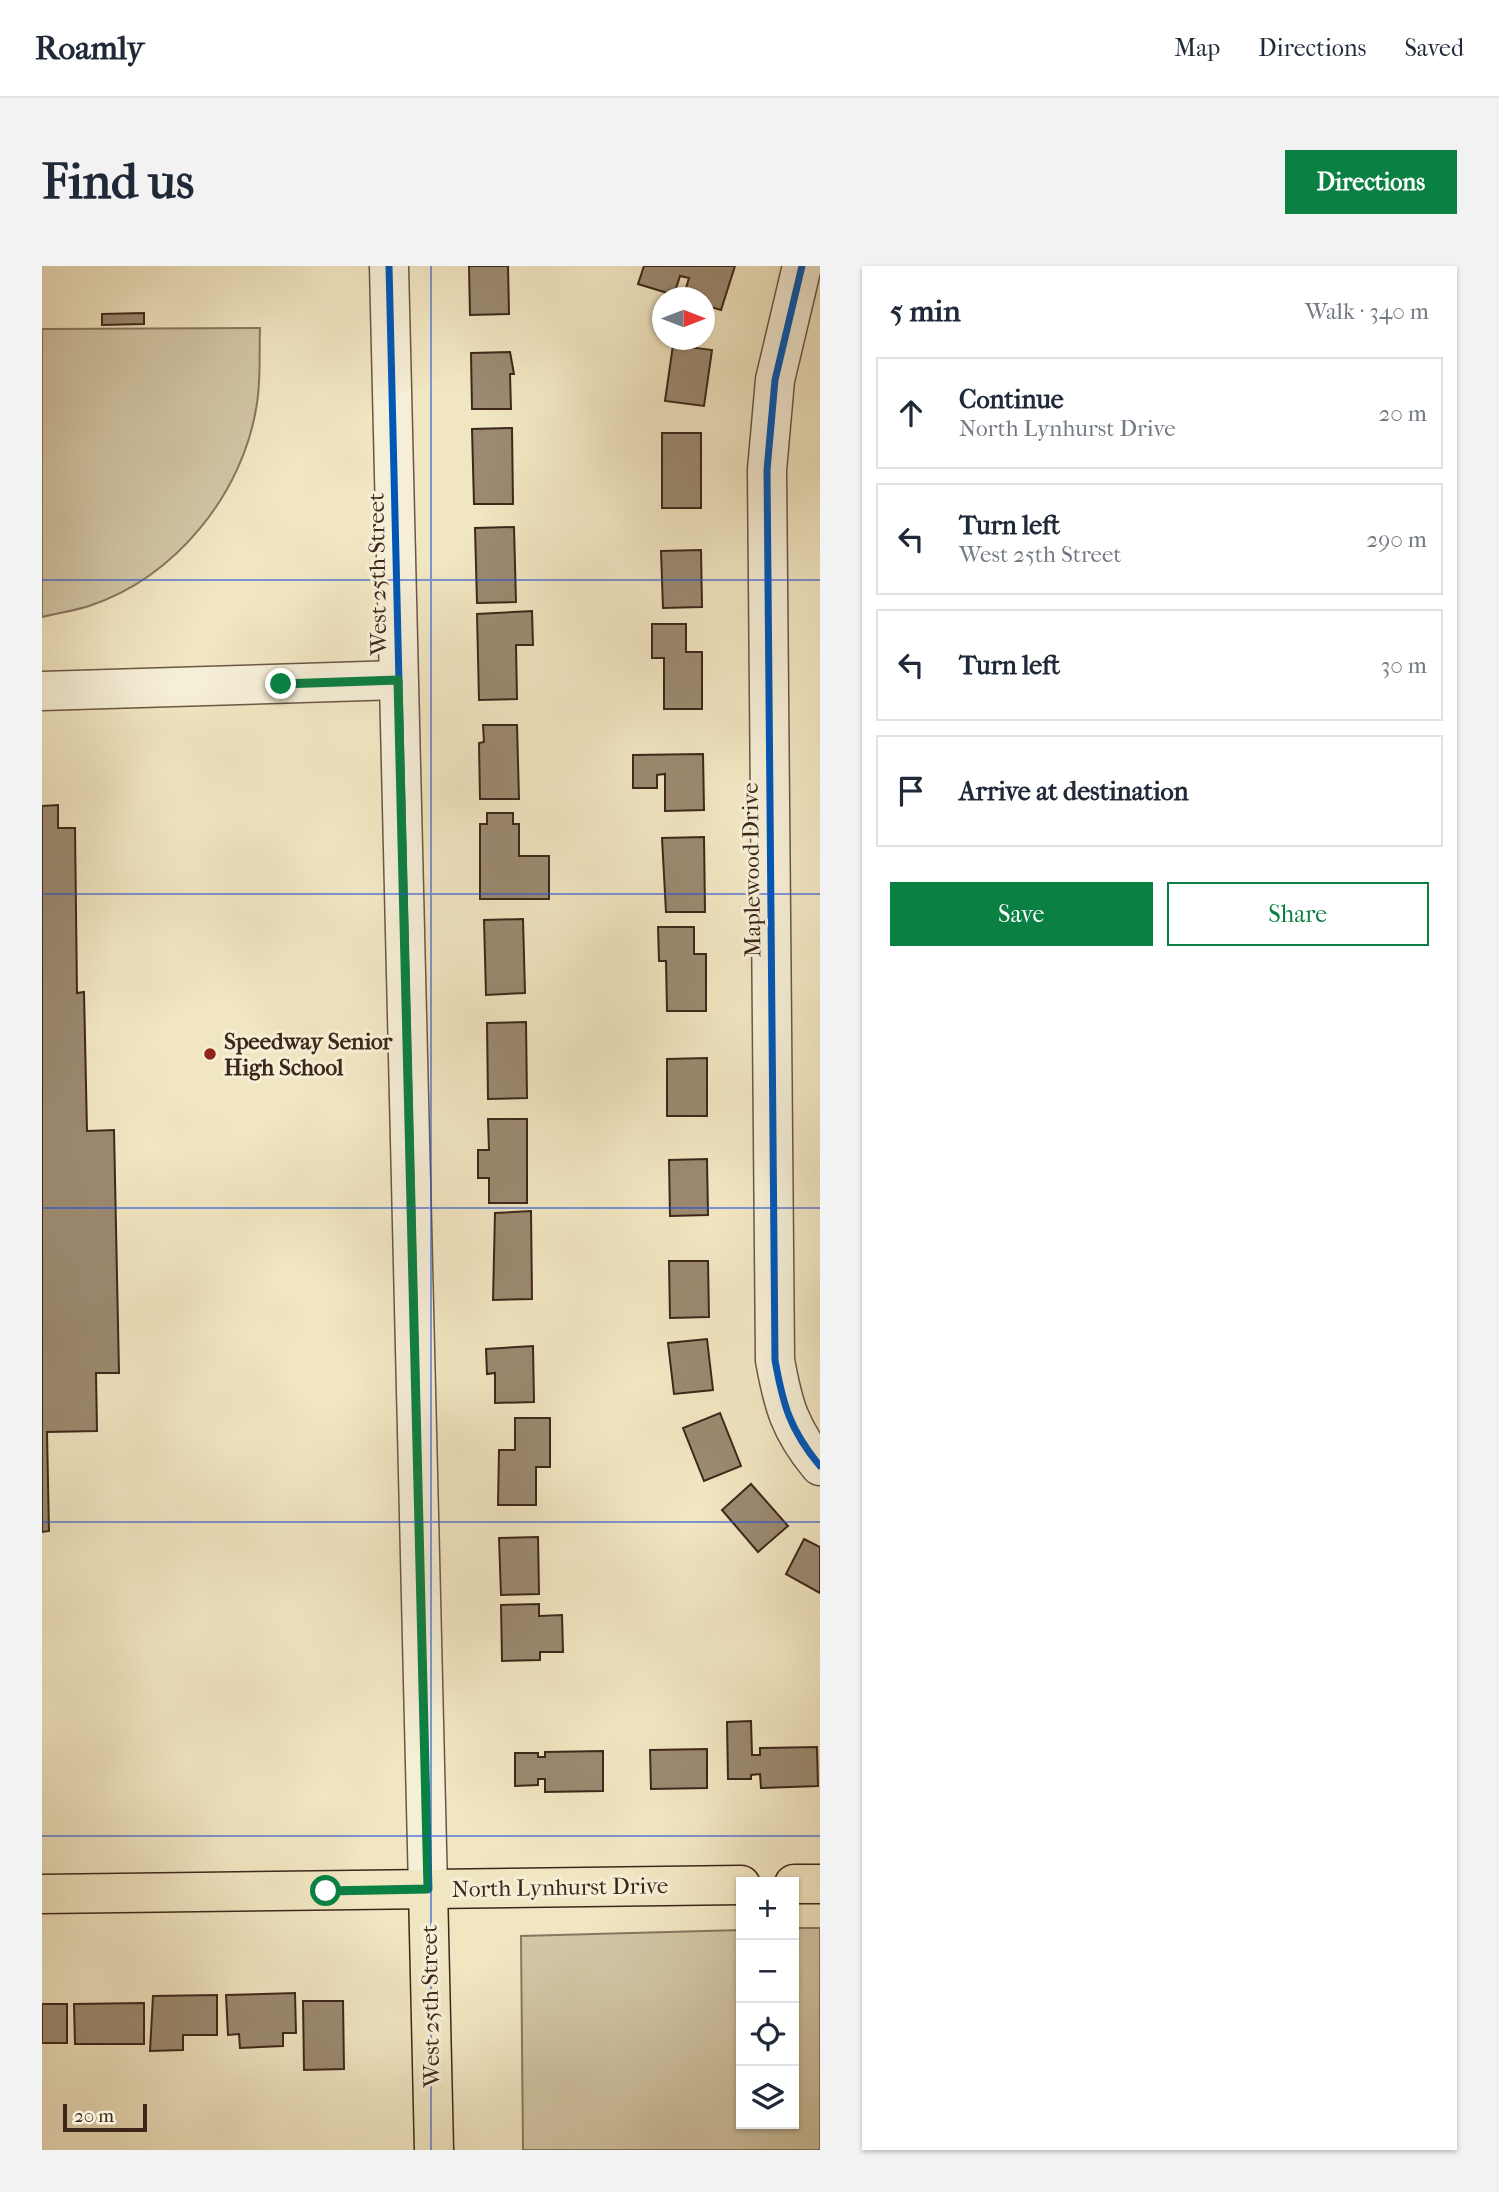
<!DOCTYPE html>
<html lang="en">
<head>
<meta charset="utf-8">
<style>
  :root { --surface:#fff; --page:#f2f2f3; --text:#1f2937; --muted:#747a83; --line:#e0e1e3; --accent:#0b8043 }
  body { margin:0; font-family:"IM FELL French Canon",serif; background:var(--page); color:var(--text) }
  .controls { position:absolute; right:21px; bottom:21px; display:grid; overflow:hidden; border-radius:0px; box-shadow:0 2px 5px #0004 }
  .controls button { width:63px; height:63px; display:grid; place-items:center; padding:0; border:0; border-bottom:2px solid var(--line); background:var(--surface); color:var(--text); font:35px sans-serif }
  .compass { position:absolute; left:610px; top:21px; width:63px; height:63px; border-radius:50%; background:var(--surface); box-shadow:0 2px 5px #0004; rotate:90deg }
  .scale { position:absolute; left:21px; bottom:18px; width:84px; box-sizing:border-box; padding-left:7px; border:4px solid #3d271a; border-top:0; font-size:19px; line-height:24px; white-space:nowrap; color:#3d271a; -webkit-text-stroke:5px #f6efd7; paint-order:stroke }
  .stop { position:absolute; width:21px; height:21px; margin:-16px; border:5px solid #0b8043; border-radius:50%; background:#fff }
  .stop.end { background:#0b8043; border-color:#fff; box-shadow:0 2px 7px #0008 }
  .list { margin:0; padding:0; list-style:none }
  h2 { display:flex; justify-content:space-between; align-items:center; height:91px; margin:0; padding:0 28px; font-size:30px }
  h2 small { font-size:23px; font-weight:400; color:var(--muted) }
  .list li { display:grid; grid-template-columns:46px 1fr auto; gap:21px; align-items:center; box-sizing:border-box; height:112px; margin:0 14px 14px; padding:0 14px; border:2px solid var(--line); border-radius:0px }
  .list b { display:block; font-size:26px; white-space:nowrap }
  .list p { margin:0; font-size:23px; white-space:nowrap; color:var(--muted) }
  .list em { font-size:23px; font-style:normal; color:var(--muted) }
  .actions { display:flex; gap:14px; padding:21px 28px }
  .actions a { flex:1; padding:16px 0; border:2px solid var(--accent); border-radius:0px; text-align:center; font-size:24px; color:var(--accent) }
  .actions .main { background:var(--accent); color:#fff }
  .icon { flex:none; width:38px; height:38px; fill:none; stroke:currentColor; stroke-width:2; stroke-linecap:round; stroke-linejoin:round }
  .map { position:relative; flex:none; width:778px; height:1884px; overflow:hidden; border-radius:0px }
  header { display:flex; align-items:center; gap:42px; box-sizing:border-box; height:98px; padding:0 35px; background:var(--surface); border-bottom:2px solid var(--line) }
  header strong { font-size:33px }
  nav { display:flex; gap:38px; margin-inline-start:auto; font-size:24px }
  .intro { display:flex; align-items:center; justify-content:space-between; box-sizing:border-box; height:168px; padding:0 42px }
  h1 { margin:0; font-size:49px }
  .button { padding:18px 32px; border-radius:0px; background:var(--accent); color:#fff; font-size:24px; font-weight:700 }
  main { display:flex; gap:42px; padding:0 42px }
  aside { flex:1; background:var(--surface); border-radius:0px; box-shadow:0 2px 5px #0004 }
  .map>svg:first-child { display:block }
</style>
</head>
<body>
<header>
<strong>Roamly</strong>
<nav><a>Map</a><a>Directions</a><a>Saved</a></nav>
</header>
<div class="intro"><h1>Find us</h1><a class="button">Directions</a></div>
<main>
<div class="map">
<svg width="778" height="1884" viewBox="0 0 778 1884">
  <rect width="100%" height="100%" fill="#f1e6c2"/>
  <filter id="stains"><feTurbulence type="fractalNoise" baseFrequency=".00286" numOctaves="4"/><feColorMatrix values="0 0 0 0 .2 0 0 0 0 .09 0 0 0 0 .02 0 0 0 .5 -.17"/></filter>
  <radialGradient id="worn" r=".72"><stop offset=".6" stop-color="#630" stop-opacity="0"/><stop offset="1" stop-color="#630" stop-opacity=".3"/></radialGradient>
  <g fill="#d2c6a5" stroke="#887660" stroke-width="2">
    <path d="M218,62C217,86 219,112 215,137C202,227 134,311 47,340C32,345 15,347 0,351V63Z"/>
    <path d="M752,1662H778V1884H481L479,1670L699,1664V1858H752Z"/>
  </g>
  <g fill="#9b8a71" stroke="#3d271a" stroke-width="2">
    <path d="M427,0H466L467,48L428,49Z"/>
    <path d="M602,0H693L679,44L662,39V32H641L647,12L638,10L632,29L596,18Z"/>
    <path d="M102,47V58L60,59V48Z"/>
    <path d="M631,79L670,84L662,140L623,135Z"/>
    <path d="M468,86L472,108H468L469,143H430L429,87Z"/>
    <path d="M470,162L471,238H432L430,163Z"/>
    <rect x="620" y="167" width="39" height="75"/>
    <path d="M472,261L474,336L435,337L433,262Z"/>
    <path d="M659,284L660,341L621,342L619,285Z"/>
    <path d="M490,345L491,379H474L475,433L437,434L435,348Z"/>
    <path d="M610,358H644V386H660V443H622V392H610Z"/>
    <path d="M441,459H475L477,533H438L437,477L442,476Z"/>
    <path d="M661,488L662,544L623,545V508L615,509V522H591V489Z"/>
    <path d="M16,539V562H33L35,727L42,726L45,865L72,864L77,1107H54L55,1165L5,1166L7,1265L0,1266V540Z"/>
    <path d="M445,547H471V558H477V590H507V633H438V558H445Z"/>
    <path d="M662,571L663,646H624L620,572Z"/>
    <path d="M481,653L483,727L444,729L442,654Z"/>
    <path d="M616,661H652V688H664V745H625L624,695H617Z"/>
    <path d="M484,756L485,832L446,833L445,757Z"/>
    <path d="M665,792V850H625V793Z"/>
    <path d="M446,853H485V937H447V912H436V884H447Z"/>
    <path d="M665,893L666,949L628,950L627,894Z"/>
    <path d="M489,945L490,1033L451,1034L453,947Z"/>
    <path d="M627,995H666L667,1051L628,1052Z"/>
    <path d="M665,1073L671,1124L632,1128L626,1077Z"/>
    <path d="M491,1080L492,1136L453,1137V1107L445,1108L444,1083Z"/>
    <path d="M678,1147L699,1200L662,1215L641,1162Z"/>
    <path d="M473,1152H508V1201H494V1239H456L457,1184H473Z"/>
    <path d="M709,1218L746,1260L716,1286L680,1244Z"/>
    <path d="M496,1271L497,1328L459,1329L457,1272Z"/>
    <path d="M762,1273L778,1281V1327L744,1308Z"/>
    <path d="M497,1338V1350L520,1349L521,1386H498V1394L460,1395L459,1339Z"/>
    <path d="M709,1455L710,1489H718V1482L775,1481L776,1520L719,1522L718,1508L709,1509V1513H686L685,1456Z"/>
    <path d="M665,1483V1522L609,1523L608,1484Z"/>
    <path d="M561,1485V1525L503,1526V1513H496V1519L473,1520V1487H496V1491H503V1486Z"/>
    <path d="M253,1727L254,1767H241V1780L198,1782L197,1768L186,1769L184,1729Z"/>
    <path d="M175,1729V1769H141V1784L108,1785L111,1730Z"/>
    <path d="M261,1735H301L302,1803L262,1804Z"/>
    <path d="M102,1737V1778H33L32,1738Z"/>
    <rect x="0" y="1738" width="25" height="39"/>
  </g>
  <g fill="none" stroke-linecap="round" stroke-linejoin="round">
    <defs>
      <g id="minor">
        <path d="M347,0L386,1623"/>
        <path d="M760,0L733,114L725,204L733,1094C741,1139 748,1164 778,1200"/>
        <path d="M0,425L356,414"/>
      </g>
      <g id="major">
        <path d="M752,1618H778"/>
        <path d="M386,1623L392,1884"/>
        <path d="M0,1628L699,1619"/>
      </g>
    </defs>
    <use href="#minor" stroke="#6a5744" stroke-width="41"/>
    <use href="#major" stroke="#3d271a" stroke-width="41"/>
    <use href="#minor" stroke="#f6efd7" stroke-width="38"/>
    <use href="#major" stroke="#f1e6c2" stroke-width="38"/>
    <defs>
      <g id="cycleway">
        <path d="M347,0L386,1623"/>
        <path d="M760,0L733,114L725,204L733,1094C741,1139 748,1164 778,1200"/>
      </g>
    </defs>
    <use href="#cycleway" stroke="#f6efd7" stroke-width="11"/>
    <use href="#cycleway" stroke="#0057b8" stroke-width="7"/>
  </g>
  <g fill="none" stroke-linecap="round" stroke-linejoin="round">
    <path stroke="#0b8043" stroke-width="9" d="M239,418L356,414L386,1623L284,1625"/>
  </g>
  <path fill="none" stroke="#1d4ed8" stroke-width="2" stroke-opacity="0.55" d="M389,0V1884M0,314H778M0,628H778M0,942H778M0,1256H778M0,1570H778"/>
  <circle fill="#8f2418" stroke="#f6efd7" stroke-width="2.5" cx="168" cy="788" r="7"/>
  <g text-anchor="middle" stroke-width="6" stroke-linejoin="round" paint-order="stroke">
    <g font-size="23" fill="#3d271a" stroke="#f6efd7">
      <text transform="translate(335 308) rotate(-91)" y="8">West 25th Street</text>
      <text transform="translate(709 604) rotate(-91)" y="8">Maplewood Drive</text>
      <text transform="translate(518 1621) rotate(-1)" y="8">North Lynhurst Drive</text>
      <text transform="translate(388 1740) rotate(-91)" y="8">West 25th Street</text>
    </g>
    <g font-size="23" font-weight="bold" fill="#3d271a" stroke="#f6efd7" text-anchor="start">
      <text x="182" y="783">Speedway Senior<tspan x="182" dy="26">High School</tspan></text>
    </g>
  </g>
  <rect width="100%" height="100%" filter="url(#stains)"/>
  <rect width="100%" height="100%" fill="url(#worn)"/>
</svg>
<div class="controls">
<button>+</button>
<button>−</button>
<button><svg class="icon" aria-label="locate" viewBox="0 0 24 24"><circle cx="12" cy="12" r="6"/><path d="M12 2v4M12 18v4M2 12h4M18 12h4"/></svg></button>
<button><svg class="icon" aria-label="layers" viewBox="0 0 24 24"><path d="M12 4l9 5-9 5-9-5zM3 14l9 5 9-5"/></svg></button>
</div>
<svg class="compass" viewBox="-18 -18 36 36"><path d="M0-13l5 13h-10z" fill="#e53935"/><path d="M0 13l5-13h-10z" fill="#747a83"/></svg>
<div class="scale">20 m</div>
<div class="stop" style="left:284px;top:1625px"></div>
<div class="stop end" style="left:239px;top:418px"></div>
</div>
<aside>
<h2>5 min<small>Walk · 340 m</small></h2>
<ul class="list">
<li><svg class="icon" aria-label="ahead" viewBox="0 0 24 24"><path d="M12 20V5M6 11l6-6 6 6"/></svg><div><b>Continue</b><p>North Lynhurst Drive</p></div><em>20 m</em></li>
<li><svg class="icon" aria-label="left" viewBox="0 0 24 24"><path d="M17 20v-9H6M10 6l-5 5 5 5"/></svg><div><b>Turn left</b><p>West 25th Street</p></div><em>290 m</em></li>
<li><svg class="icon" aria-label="left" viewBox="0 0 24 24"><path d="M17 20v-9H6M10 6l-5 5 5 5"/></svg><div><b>Turn left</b></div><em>30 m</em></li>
<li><svg class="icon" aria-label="arrive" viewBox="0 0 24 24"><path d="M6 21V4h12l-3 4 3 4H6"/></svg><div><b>Arrive at destination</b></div></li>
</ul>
<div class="actions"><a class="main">Save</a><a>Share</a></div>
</aside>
</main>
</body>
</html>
